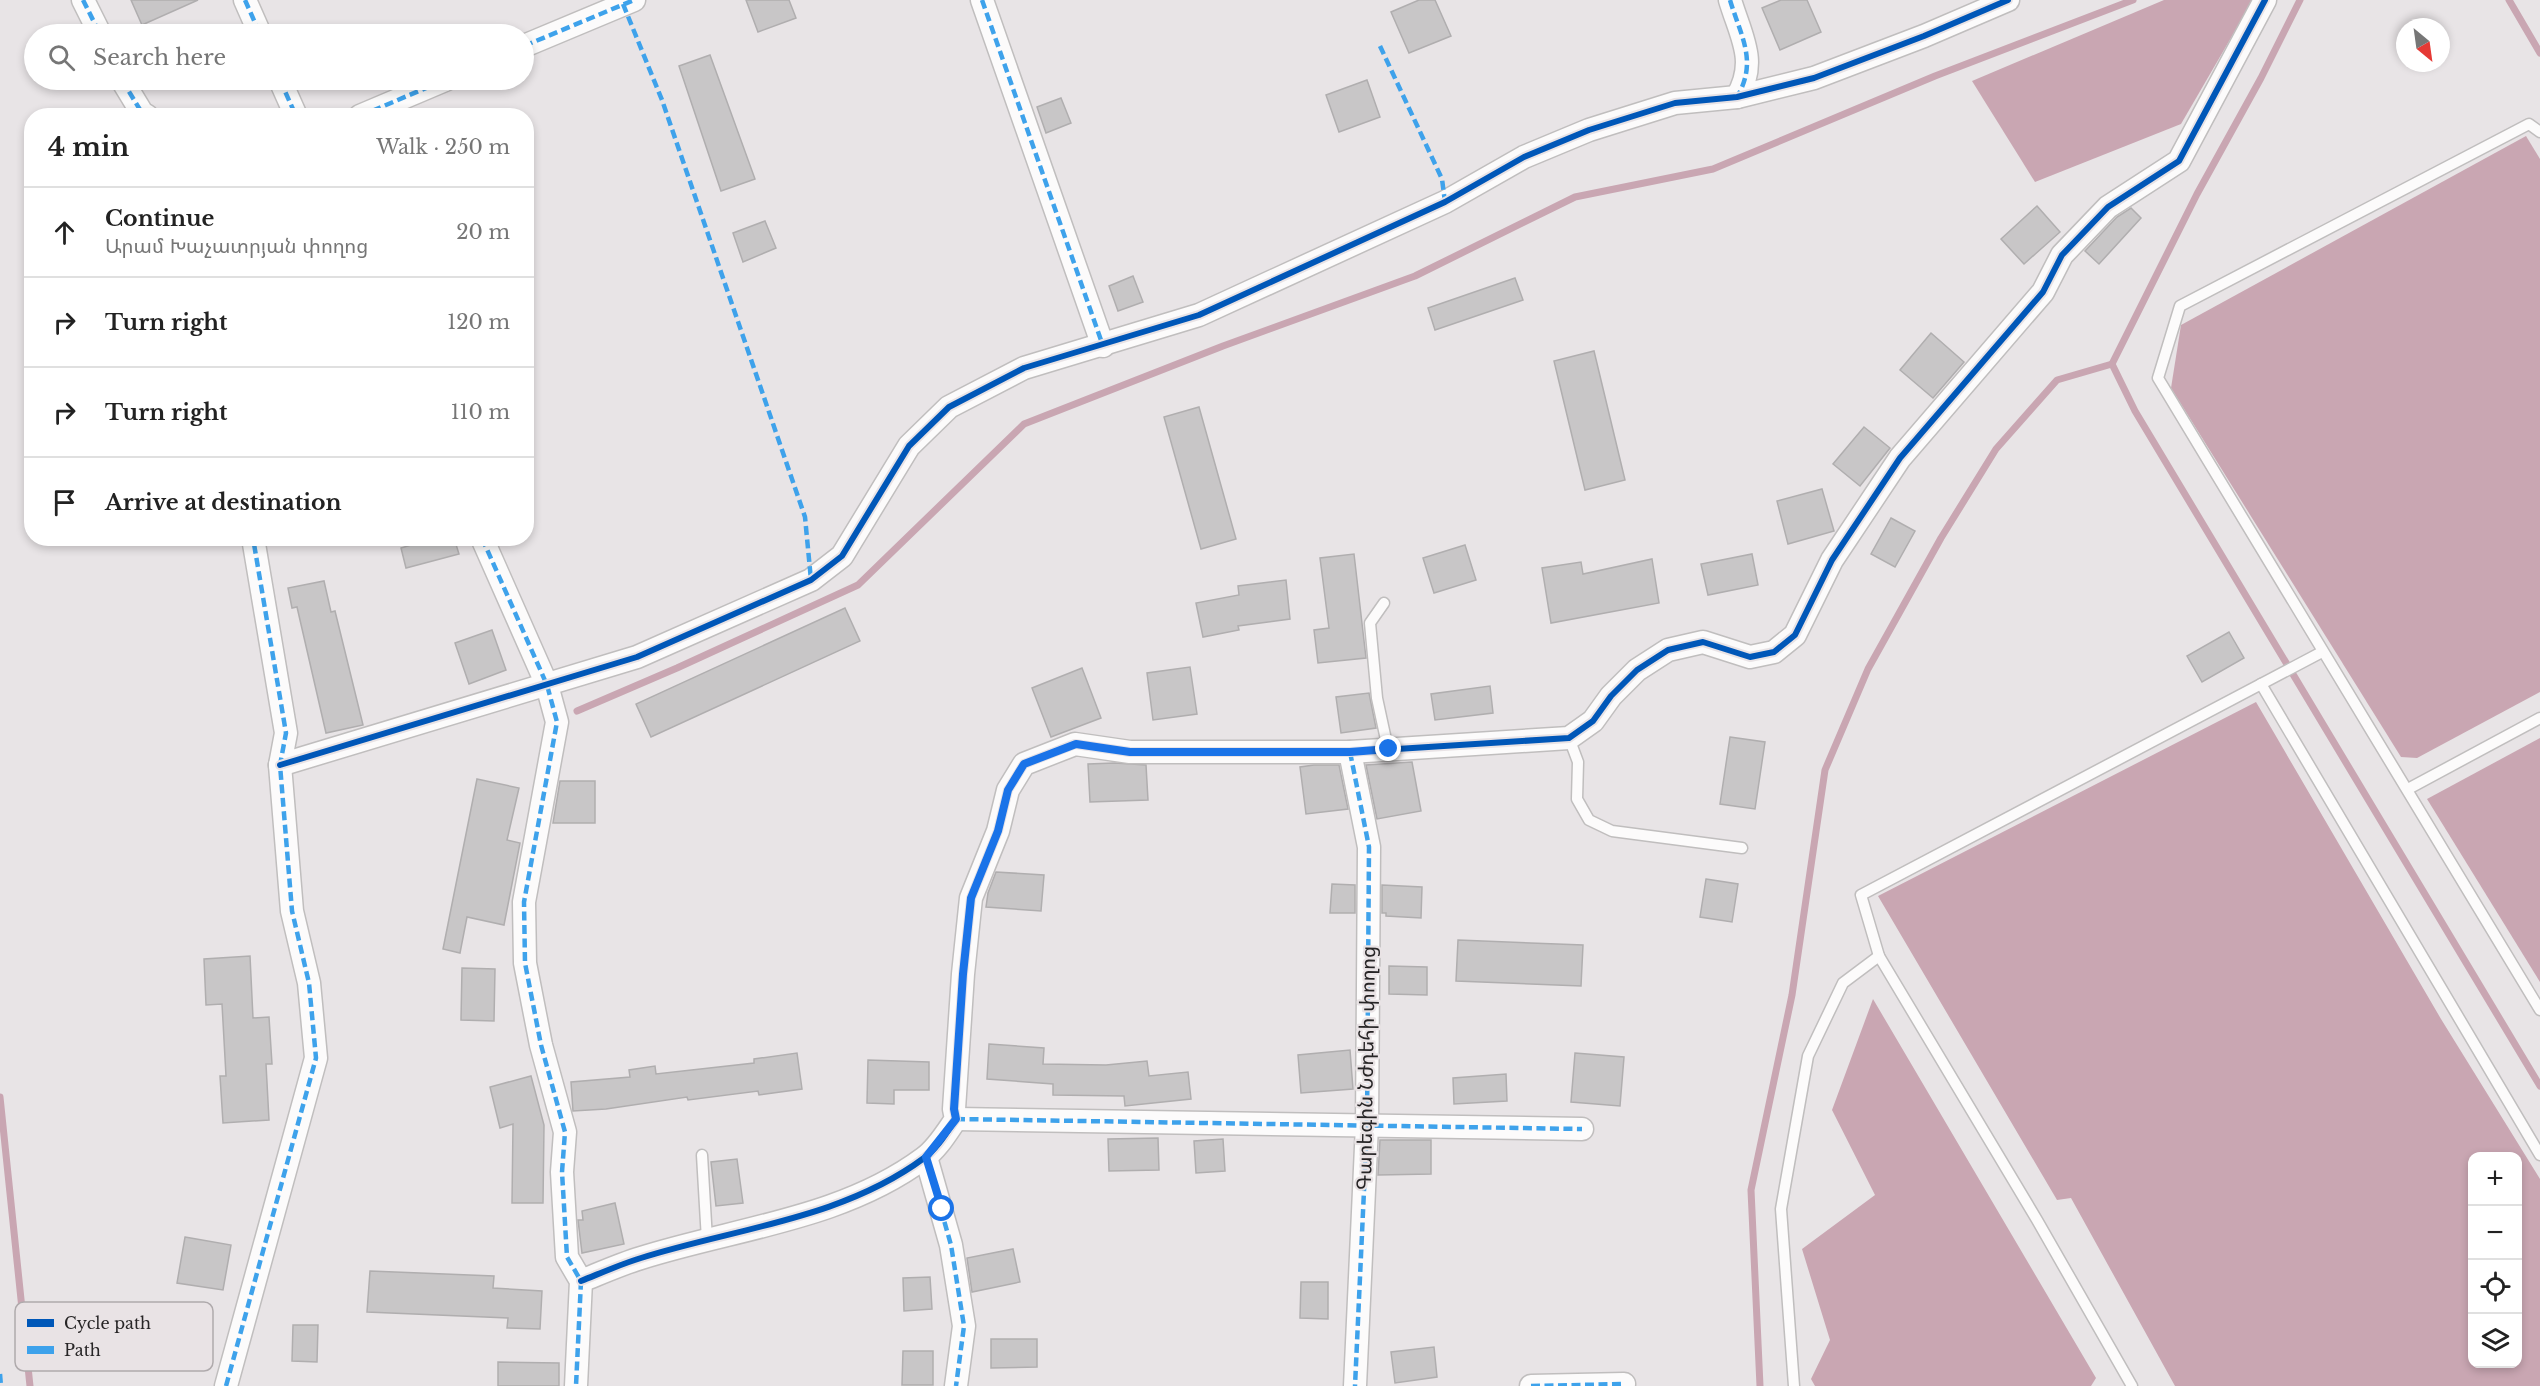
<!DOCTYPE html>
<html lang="en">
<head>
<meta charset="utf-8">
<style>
  :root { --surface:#fff; --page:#f2f2f2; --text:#222; --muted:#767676; --line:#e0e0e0 }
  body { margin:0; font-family:"Libre Baskerville","Noto Sans Armenian",serif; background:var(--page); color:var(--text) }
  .controls { position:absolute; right:18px; bottom:18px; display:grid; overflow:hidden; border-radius:12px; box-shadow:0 3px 9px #0003 }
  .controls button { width:54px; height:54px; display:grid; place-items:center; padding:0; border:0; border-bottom:2px solid var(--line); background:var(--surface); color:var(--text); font:30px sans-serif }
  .compass { position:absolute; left:2396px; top:18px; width:54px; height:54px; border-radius:50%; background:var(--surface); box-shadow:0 3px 9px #0003; rotate:151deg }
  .stop { position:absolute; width:18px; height:18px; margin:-14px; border:4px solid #1a73e8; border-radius:50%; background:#fff }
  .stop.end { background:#1a73e8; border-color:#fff; box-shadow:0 2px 6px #0008 }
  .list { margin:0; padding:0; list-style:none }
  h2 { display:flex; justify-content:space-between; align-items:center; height:78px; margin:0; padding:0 24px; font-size:26px }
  h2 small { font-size:20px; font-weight:400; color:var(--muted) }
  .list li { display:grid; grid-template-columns:39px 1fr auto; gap:18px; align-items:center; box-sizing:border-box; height:90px; padding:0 24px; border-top:2px solid var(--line) }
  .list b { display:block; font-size:22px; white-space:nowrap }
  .list p { margin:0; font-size:20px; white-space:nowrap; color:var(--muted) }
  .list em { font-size:20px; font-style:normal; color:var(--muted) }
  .icon { flex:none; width:33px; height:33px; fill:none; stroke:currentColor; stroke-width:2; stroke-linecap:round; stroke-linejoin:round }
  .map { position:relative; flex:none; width:2540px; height:1386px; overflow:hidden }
  .search { position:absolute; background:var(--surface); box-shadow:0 3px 9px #0003; left:24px; top:24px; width:510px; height:66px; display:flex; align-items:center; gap:15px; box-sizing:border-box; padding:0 21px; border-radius:33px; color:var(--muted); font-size:22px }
  .panel { position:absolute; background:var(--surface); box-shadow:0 3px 9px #0003; left:24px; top:108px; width:510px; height:438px; border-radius:24px }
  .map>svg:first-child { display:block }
</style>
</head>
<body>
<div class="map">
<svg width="2540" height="1386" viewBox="0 0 2540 1386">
  <rect width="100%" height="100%" fill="#e8e4e6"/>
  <g fill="#c9a6b2" fill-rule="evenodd">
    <path d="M2164,0H2253L2181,124L2035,182L1972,81Z"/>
    <path d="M2526,136L2540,159V692L2417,758L2401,757L2171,388L2181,325Z"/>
    <path d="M2256,702L2441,1019L2540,1179V1386H2175L2071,1198L2057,1200L1878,896ZM2518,1156V1364H2472V1156Z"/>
    <path d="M2540,738V982L2427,799Z"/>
    <path d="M1873,999L2096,1378L2091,1386H1815L1811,1379L1830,1340L1802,1249L1875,1195L1832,1110Z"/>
  </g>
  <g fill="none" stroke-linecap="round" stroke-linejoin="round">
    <g stroke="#c9a6b2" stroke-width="7">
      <path d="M2509,0L2540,53"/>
      <path d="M2112,364L2135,411L2540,1086"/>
      <path d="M577,711L677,668L858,585L1024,424L1223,346L1415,276L1575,197L1713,169L1935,76L2133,0"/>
      <path d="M0,1097L30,1386"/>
      <path d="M1760,1386L1751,1190L1792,995L1825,770L1868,669L1941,538L1996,449L2057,380L2112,364L2197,194L2261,78L2300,0"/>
    </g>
  </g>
  <g fill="#c8c6c7" stroke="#b0aeaf" stroke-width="1.5">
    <path d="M131,0H198L142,25Z"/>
    <path d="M746,0H789L796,18L758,32Z"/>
    <path d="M1419,0H1435L1451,36L1409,53L1391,12Z"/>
    <path d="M1781,0H1807L1821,32L1780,50L1762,8Z"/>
    <path d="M710,55L755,179L721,191L679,66Z"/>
    <path d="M1367,80L1380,117L1339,132L1326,95Z"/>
    <path d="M1061,98L1071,123L1046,133L1037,107Z"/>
    <path d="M2037,206L2060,232L2024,264L2001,239Z"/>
    <path d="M2131,208L2141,218L2099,264L2085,251L2117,217Z"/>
    <path d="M765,221L776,248L743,262L733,233Z"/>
    <path d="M1133,276L1143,302L1118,311L1109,286Z"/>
    <path d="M1515,278L1523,300L1435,330L1428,308Z"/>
    <path d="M1931,333L1964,362L1933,398L1900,370Z"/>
    <path d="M1594,351L1625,480L1585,490L1554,361Z"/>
    <path d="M1199,407L1236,539L1201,549L1164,417Z"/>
    <path d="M1864,427L1890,448L1860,486L1833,464Z"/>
    <path d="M1822,489L1834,531L1788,544L1777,501Z"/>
    <path d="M1891,518L1915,531L1895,567L1871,554Z"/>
    <path d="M434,538H454L459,554L406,568L401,548Z"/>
    <path d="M1465,545L1476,580L1434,593L1423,558Z"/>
    <path d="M1354,554L1366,658L1318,663L1314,630L1329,628L1320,558Z"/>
    <path d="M1752,554L1758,585L1708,595L1701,564Z"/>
    <path d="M1652,559L1659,603L1551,623L1542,568L1581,562L1583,574Z"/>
    <path d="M1286,580L1290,619L1238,626L1239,630L1203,637L1196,603L1239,595L1238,586Z"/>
    <path d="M324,581L331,612L335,611L363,725L326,733L297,607L292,608L288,588Z"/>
    <path d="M845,608L860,641L651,737L636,704Z"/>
    <path d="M492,630L506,670L469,684L455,643Z"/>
    <path d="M2229,632L2244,658L2202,682L2187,656Z"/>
    <path d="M1190,667L1197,714L1153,720L1147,673Z"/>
    <path d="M1082,668L1101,718L1051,737L1032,688Z"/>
    <path d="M1490,686L1493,713L1435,720L1431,694Z"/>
    <path d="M1369,693L1376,728L1341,733L1336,697Z"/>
    <path d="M1730,737L1765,742L1755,809L1720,804Z"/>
    <path d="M1412,762L1421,811L1377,819L1366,765Z"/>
    <path d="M1115,763L1146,765L1148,800L1090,802L1088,764Z"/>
    <path d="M1314,765H1339L1348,809L1306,814L1300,767Z"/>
    <path d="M477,779L519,788L507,840L520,843L504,925L467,917L460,953L443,949Z"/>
    <path d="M560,781H595V823H553Z"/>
    <path d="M996,872L1044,875L1041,911L986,907L988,893Z"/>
    <path d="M1706,879L1738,884L1732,922L1700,917Z"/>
    <path d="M1332,884L1355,885V913H1330Z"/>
    <path d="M1382,885L1422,887L1421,918L1386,916V913H1382Z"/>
    <path d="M1458,940L1583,945L1581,986L1456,981Z"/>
    <path d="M250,956L253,1018L269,1017L272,1064H266L269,1120L223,1123L220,1076H226L222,1004L206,1005L204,959Z"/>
    <path d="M1389,966L1427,967V995L1389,994Z"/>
    <path d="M462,968L495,969L494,1021L461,1020Z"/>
    <path d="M989,1044L1044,1048L1043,1064L1106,1065L1147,1061L1149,1076L1188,1072L1191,1099L1125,1106L1124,1096L1053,1095V1084L987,1079Z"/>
    <path d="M1350,1050L1353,1089L1301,1093L1298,1055Z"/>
    <path d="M797,1053L802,1089L759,1095L758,1091L688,1100L687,1097L606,1109L573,1111L571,1082L630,1077L629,1070L655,1066L656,1074L754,1063V1059Z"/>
    <path d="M1575,1053L1624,1057L1620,1106L1571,1102Z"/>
    <path d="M868,1060L929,1062V1090H894V1104L867,1103Z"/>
    <path d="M1506,1074L1507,1101L1454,1104L1453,1078Z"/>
    <path d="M531,1076L544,1125L543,1203H512L513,1124L500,1128L490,1087Z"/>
    <path d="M1158,1138L1159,1170L1109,1171L1108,1139Z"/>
    <path d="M1223,1139L1225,1171L1196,1173L1194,1141Z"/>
    <path d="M1380,1140H1431V1174L1378,1175Z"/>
    <path d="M737,1159L743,1203L716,1206L711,1162Z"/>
    <path d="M615,1203L624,1244L582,1253L578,1220H583L582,1211Z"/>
    <path d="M185,1237L231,1245L223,1290L177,1283Z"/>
    <path d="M1013,1249L1020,1282L972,1292L967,1258Z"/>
    <path d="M370,1271L494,1276L493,1288L542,1291L540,1329L507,1328L508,1318L367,1312Z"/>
    <path d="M930,1277L932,1309L904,1311L903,1278Z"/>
    <path d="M1301,1282H1328V1319L1300,1318Z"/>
    <path d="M293,1325H318L317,1362L292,1361Z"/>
    <path d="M991,1339H1037V1367L991,1368Z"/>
    <path d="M1434,1347L1437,1377L1395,1383L1391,1352Z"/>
    <path d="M903,1351H933V1385H902Z"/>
    <path d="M498,1362L559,1363V1386H498Z"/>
  </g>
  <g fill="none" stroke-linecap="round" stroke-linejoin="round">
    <defs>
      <g id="service">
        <path d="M2540,132L2529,124L2180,306L2158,378L2540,1010"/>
        <path d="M1384,603L1370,623L1377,698L1388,749"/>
        <path d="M2261,684L2540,1155"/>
        <path d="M1569,738L1578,762L1577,799L1589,820L1612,831L1742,848"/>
        <path d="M2408,789L2540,718"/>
        <path d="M1879,956L1861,895L2322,652"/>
        <path d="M702,1155L707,1240"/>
        <path d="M1794,1386L1781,1209L1808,1056L1843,983L1879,956L2037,1220L2132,1386"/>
      </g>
      <g id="minor">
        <path d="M83,0L100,34"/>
        <path d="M245,0L260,34"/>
        <path d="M982,0L1103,346"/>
        <path d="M1730,0C1741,37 1758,61 1737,97"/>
        <path d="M524,46L634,0"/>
        <path d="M122,80L142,113L147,116"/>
        <path d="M280,80L296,116"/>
        <path d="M360,116L445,80"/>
        <path d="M482,538L547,685L557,722L524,902L525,963L541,1045L565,1132L562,1172L567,1257L581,1281L576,1386"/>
        <path d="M1350,752L1369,847L1367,1125L1355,1386"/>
        <path d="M280,765L637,657L811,580L842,556L909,446L949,407L1024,368L1199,315L1445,202L1524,157L1589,130L1675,103L1737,97L1814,78L1924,36L2008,0"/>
        <path d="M956,1119L1582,1129"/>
        <path d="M926,1157L951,1245L964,1326L956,1386"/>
        <path d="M581,1281C601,1273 621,1264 641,1258C736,1228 842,1219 924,1158C937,1149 947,1132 956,1119L954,1109L963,974L971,898L998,831L1008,790L1024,764L1075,744L1130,752H1350L1569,738L1593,721L1611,696L1637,670L1668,650L1703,642L1750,657L1774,652L1795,635L1832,560L1900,458L2043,292L2062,255L2108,207L2179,161L2265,0"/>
        <path d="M226,1386L316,1058L309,983L292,911L280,765L286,733L253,538"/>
        <path d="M1531,1386L1624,1384"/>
      </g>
    </defs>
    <use href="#service" stroke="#c0bebe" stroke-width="13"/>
    <use href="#minor" stroke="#c0bebe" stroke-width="25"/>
    <use href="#service" stroke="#fcfbfb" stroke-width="10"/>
    <use href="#minor" stroke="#fcfbfb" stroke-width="22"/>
    <g stroke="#3ea2eb" stroke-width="4.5" stroke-dasharray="9 4.5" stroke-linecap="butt">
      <path d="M83,0L100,34"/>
      <path d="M245,0L260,34"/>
      <path d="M982,0L1103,346"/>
      <path d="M1730,0C1741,37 1758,61 1737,97"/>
      <path d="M623,4L662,100L805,517L811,580"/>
      <path d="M524,46L634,0"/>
      <path d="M1380,46L1442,179L1445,202"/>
      <path d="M122,80L142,113L147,116"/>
      <path d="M280,80L296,116"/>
      <path d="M360,116L445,80"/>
      <path d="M482,538L547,685L557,722L524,902L525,963L541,1045L565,1132L562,1172L567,1257L581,1281L576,1386"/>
      <path d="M1350,752L1369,847L1367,1125L1355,1386"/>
      <path d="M956,1119L1582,1129"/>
      <path d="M926,1157L951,1245L964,1326L956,1386"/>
      <path d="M0,1374L1,1386"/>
      <path d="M226,1386L316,1058L309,983L292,911L280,765L286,733L253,538"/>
      <path d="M1531,1386L1624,1384"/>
    </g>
    <defs>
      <g id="cycleway">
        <path d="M280,765L637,657L811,580L842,556L909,446L949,407L1024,368L1199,315L1445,202L1524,157L1589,130L1675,103L1737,97L1814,78L1924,36L2008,0"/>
        <path d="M581,1281C601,1273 621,1264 641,1258C736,1228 842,1219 924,1158C937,1149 947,1132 956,1119L954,1109L963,974L971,898L998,831L1008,790L1024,764L1075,744L1130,752H1350L1569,738L1593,721L1611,696L1637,670L1668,650L1703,642L1750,657L1774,652L1795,635L1832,560L1900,458L2043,292L2062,255L2108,207L2179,161L2265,0"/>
      </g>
    </defs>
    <use href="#cycleway" stroke="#e9e3e5" stroke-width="10"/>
    <use href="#cycleway" stroke="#0057b8" stroke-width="6"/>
  </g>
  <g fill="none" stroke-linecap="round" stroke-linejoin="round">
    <path stroke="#1a73e8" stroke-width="8" d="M942,1209L926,1157L956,1119L954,1109L963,974L971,898L998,831L1008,790L1024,764L1076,744L1130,752H1350L1389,749"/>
  </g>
  <g text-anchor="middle" stroke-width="4.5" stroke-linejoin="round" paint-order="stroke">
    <g font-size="20" fill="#272526" stroke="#e9e3e5">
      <text transform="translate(1366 1068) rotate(-89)" y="7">Գարեգին Նժդեհի փողոց</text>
    </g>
  </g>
  <rect x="15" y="1302" width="198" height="69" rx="9" fill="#e9e3e5" stroke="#afaaac" stroke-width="1.5"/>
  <rect x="27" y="1319" width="27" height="8" fill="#0057b8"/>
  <rect x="27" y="1346" width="27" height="8" fill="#3ea2eb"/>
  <g font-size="16" fill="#272526">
    <text x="64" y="1329">Cycle path</text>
    <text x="64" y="1356">Path</text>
  </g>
</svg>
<div class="controls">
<button>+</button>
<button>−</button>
<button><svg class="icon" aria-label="locate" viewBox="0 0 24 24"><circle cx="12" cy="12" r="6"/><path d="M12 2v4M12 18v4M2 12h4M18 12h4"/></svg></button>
<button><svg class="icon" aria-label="layers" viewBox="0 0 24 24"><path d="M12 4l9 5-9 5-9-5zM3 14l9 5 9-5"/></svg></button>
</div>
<svg class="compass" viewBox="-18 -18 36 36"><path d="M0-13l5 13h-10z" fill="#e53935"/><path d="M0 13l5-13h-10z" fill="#767676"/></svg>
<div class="stop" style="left:942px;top:1209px"></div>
<div class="stop end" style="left:1389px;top:749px"></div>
<div class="search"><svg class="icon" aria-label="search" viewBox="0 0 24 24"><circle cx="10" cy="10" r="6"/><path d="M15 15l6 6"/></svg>Search here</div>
<section class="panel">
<h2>4 min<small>Walk · 250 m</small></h2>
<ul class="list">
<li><svg class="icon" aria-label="ahead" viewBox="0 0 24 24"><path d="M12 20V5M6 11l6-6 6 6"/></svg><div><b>Continue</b><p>Արամ Խաչատրյան փողոց</p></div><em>20 m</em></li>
<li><svg class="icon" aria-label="right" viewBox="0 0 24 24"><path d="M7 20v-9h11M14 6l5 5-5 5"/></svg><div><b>Turn right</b></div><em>120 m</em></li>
<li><svg class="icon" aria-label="right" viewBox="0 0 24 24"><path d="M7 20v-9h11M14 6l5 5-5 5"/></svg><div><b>Turn right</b></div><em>110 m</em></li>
<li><svg class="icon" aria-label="arrive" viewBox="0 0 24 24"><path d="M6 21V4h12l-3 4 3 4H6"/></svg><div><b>Arrive at destination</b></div></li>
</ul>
</section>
</div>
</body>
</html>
